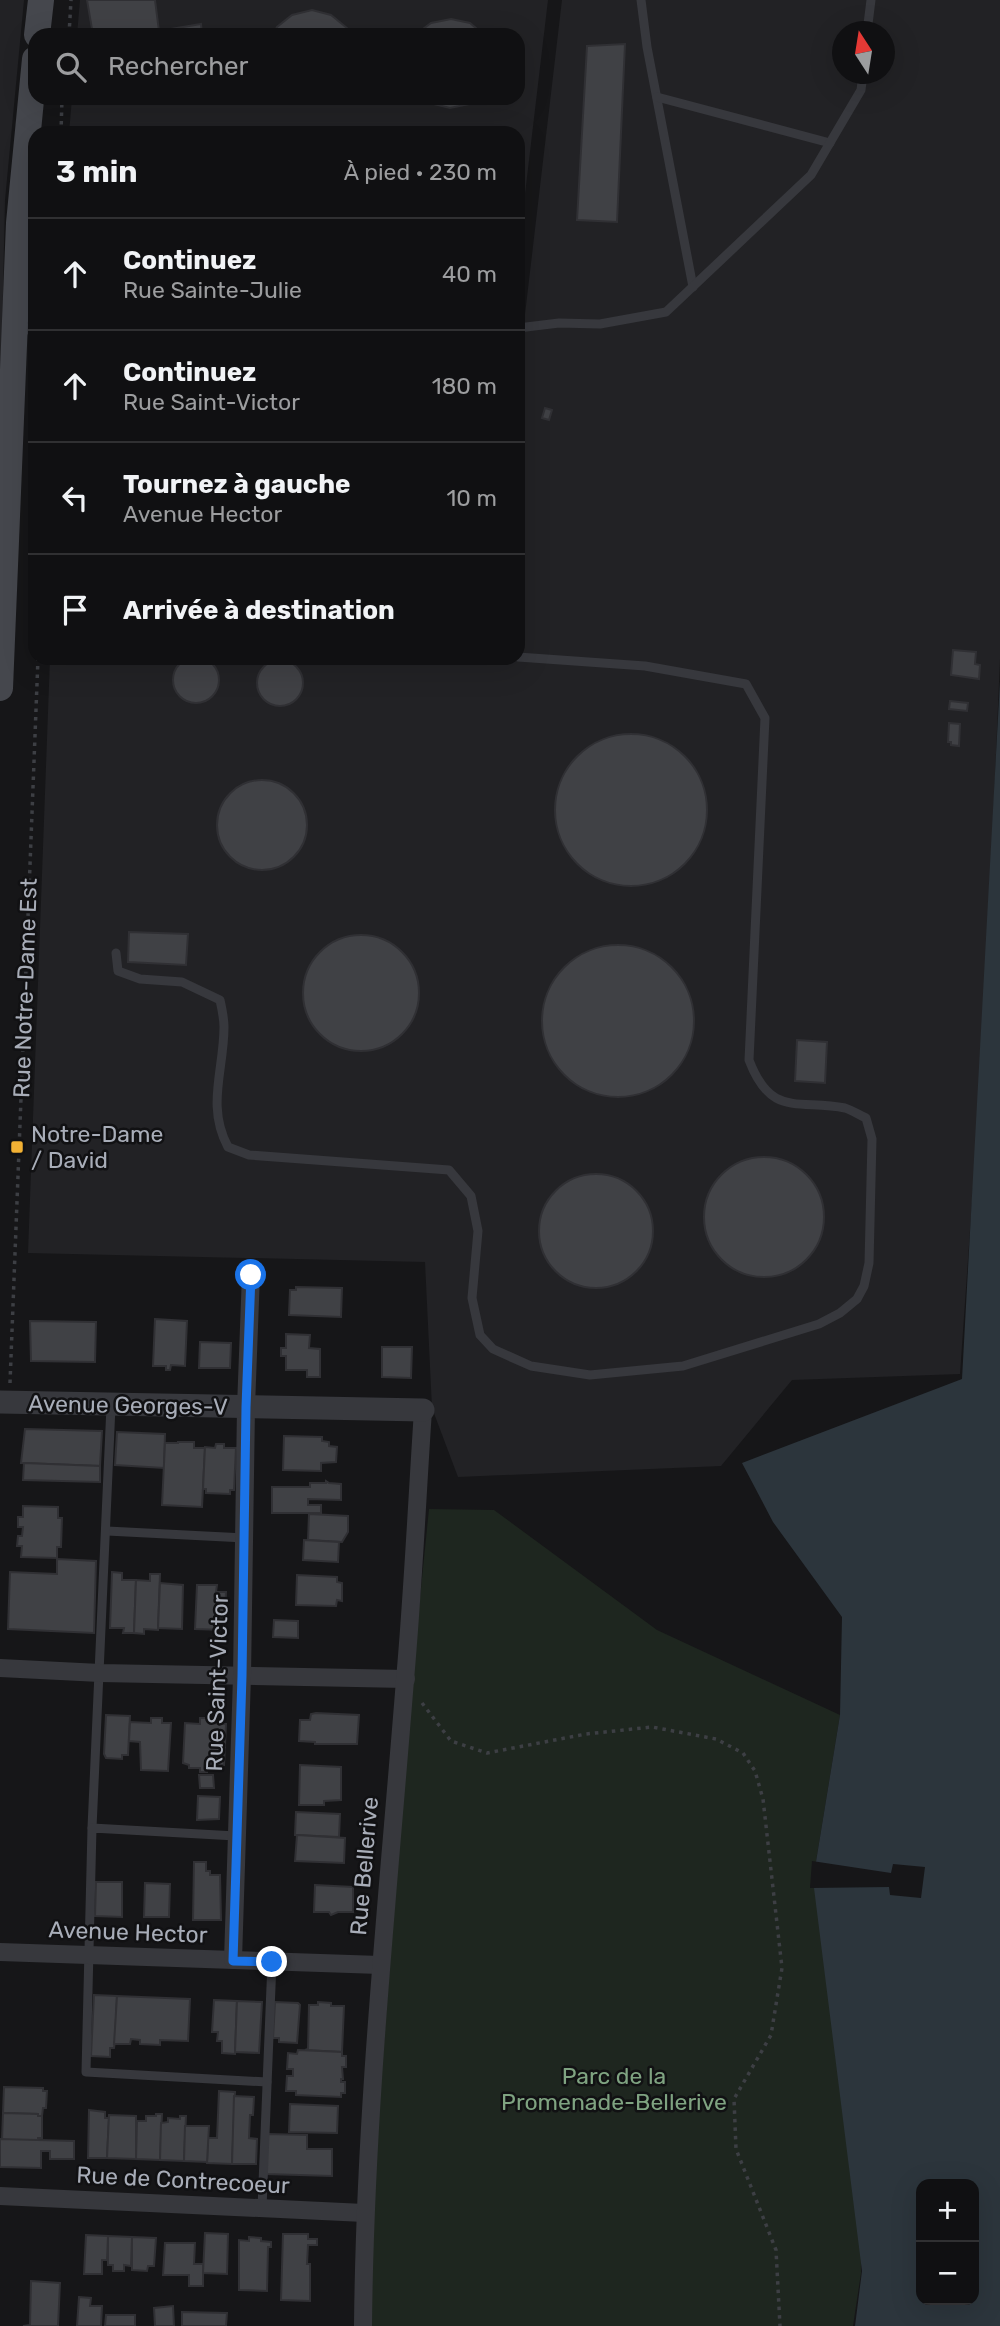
<!DOCTYPE html>
<html lang="fr">
<head>
<meta charset="utf-8">
<style>
  :root { --surface:#101012; --page:#1e1e20; --text:#f1f3f6; --muted:#9c9d9f; --line:#303032 }
  body { margin:0; font-family:Rubik,sans-serif; background:var(--page); color:var(--text) }
  .controls { position:absolute; right:21px; bottom:21px; display:grid; overflow:hidden; border-radius:14px; box-shadow:0 7px 28px #0002 }
  .controls button { width:63px; height:63px; display:grid; place-items:center; padding:0; border:0; border-bottom:2px solid var(--line); background:var(--surface); color:var(--text); font:35px sans-serif }
  .compass { position:absolute; left:832px; top:21px; width:63px; height:63px; border-radius:50%; background:var(--surface); box-shadow:0 7px 28px #0002; rotate:348deg }
  .stop { position:absolute; width:21px; height:21px; margin:-16px; border:5px solid #1a73e8; border-radius:50%; background:#fff }
  .stop.end { background:#1a73e8; border-color:#fff; box-shadow:0 2px 7px #0008 }
  .list { margin:0; padding:0; list-style:none }
  h2 { display:flex; justify-content:space-between; align-items:center; height:91px; margin:0; padding:0 28px; font-size:30px }
  h2 small { font-size:23px; font-weight:400; color:var(--muted) }
  .list li { display:grid; grid-template-columns:46px 1fr auto; gap:21px; align-items:center; box-sizing:border-box; height:112px; padding:0 28px; border-top:2px solid var(--line) }
  .list b { display:block; font-size:26px; white-space:nowrap }
  .list p { margin:0; font-size:23px; white-space:nowrap; color:var(--muted) }
  .list em { font-size:23px; font-style:normal; color:var(--muted) }
  .icon { flex:none; width:38px; height:38px; fill:none; stroke:currentColor; stroke-width:2; stroke-linecap:round; stroke-linejoin:round }
  .map { position:relative; flex:none; width:1000px; height:2326px; overflow:hidden }
  .search { position:absolute; background:var(--surface); box-shadow:0 7px 28px #0002; left:28px; top:28px; width:497px; height:77px; display:flex; align-items:center; gap:18px; box-sizing:border-box; padding:0 24px; border-radius:21px; color:var(--muted); font-size:26px }
  .panel { position:absolute; background:var(--surface); box-shadow:0 7px 28px #0002; left:28px; top:126px; width:497px; height:539px; border-radius:21px }
  .map>svg:first-child { display:block }
</style>
</head>
<body>
<div class="map">
<svg width="1000" height="2326" viewBox="0 0 1000 2326">
  <rect width="100%" height="100%" fill="#161618"/>
  <g fill="#222225" fill-rule="evenodd">
    <path d="M0,0H24L5,200L0,434Z"/>
    <path d="M80,0H548L518,253V133H69L72,98H518V35H77Z"/>
    <path d="M562,0H1000V659L985,1015L960,1374L792,1380L721,1466L458,1477L432,1408L425,1262L28,1253L50,658H518V348H521ZM842,32H884V74H842Z"/>
  </g>
  <path fill="#1e261f" d="M429,1509L494,1510L657,1630L840,1715L813,1880L860,2105L861,2273L853,2326H370L371,2213L411,1687Z"/>
  <path fill="#2c353c" fill-rule="evenodd" d="M1000,681V2326H855L862,2271L813,1880L840,1715L842,1617L773,1522L742,1463L962,1379ZM921,2184H974V2300H921Z"/>
  <path fill="#161618" d="M812,1861L891,1873L893,1864L925,1867L921,1898L890,1895L889,1887L810,1888Z"/>
  <g fill="#404145" stroke="#303034" stroke-width="2">
    <path d="M87,0H155L159,31L201,24L202,35H93Z"/>
    <path d="M312,10L331,15L347,28L350,35H273L277,27L292,15Z"/>
    <path d="M451,19L470,23L484,35H415L431,23Z"/>
    <path d="M625,44L617,222L577,220L587,46Z"/>
    <path d="M424,98H476L469,104L450,108L430,103Z"/>
    <path d="M545,408L552,410L549,420L542,418Z"/>
    <path d="M953,650L976,652L975,664L980,665L979,679L951,675Z"/>
    <circle cx="196" cy="680" r="23"/>
    <circle cx="280" cy="683" r="23"/>
    <path d="M950,701L968,703L967,711L949,709Z"/>
    <path d="M949,723L960,724L959,746L951,745V742H948Z"/>
    <circle cx="631" cy="810" r="76"/>
    <circle cx="262" cy="825" r="45"/>
    <path d="M129,932L188,934L186,965L128,962Z"/>
    <circle cx="361" cy="993" r="58"/>
    <circle cx="618" cy="1021" r="76"/>
    <path d="M797,1040L827,1042L825,1083L795,1081Z"/>
    <circle cx="764" cy="1217" r="60"/>
    <circle cx="596" cy="1231" r="57"/>
    <path d="M296,1287L342,1288L341,1317L289,1315L290,1290H296Z"/>
    <path d="M155,1319L187,1321L185,1366L171,1365L170,1370H166V1366H153Z"/>
    <path d="M30,1321L96,1322L95,1362L31,1361Z"/>
    <path d="M286,1334L310,1335L309,1348L320,1349V1377H307V1370H286V1356H281V1348H286Z"/>
    <path d="M200,1342L231,1343L230,1368H199Z"/>
    <path d="M382,1347H412L411,1378L382,1377Z"/>
    <path d="M25,1429L102,1431L100,1466L21,1463Z"/>
    <path d="M117,1432L165,1434L164,1468L115,1465Z"/>
    <path d="M284,1436L322,1437V1441L329,1442V1446L337,1447L336,1462L321,1463V1471L283,1470Z"/>
    <path d="M178,1442H194V1448H205L202,1507L162,1505L165,1443H178Z"/>
    <path d="M216,1444H224V1448H236L234,1490H230V1494L206,1493V1489H203L205,1447L215,1448Z"/>
    <path d="M24,1463L100,1466V1482L23,1480Z"/>
    <path d="M326,1481L329,1483L341,1484V1500L308,1499V1505H321V1513H272V1487H310V1483H326Z"/>
    <path d="M23,1506L58,1507V1518H62L61,1547H57V1558L21,1557L22,1546H17L18,1536H22L23,1527H18V1517H23Z"/>
    <path d="M309,1514L348,1516V1532L342,1542L308,1540Z"/>
    <path d="M304,1540L339,1542L338,1562L303,1560Z"/>
    <path d="M57,1559L96,1561L94,1633L8,1629L10,1572L57,1574Z"/>
    <path d="M112,1572L122,1573V1580H136L134,1633H123L124,1628H110Z"/>
    <path d="M150,1574H160L158,1630L144,1629V1634L134,1633L136,1580L150,1581Z"/>
    <path d="M297,1575L337,1577V1582L342,1583V1601L337,1600L336,1606L296,1605Z"/>
    <path d="M160,1583L183,1585L182,1629L158,1628Z"/>
    <path d="M197,1585H217L216,1592H226L224,1630L195,1629Z"/>
    <path d="M274,1620L298,1621V1638L273,1637Z"/>
    <path d="M316,1713L359,1715L357,1744H315V1742L299,1741L300,1720H310L311,1714Z"/>
    <path d="M106,1715L130,1716L128,1755H122V1759L106,1758L104,1754Z"/>
    <path d="M151,1718H162V1723H171L168,1771L141,1770L140,1742L129,1741L130,1722L151,1723Z"/>
    <path d="M200,1718H210L209,1723L226,1724L224,1765H219L218,1769H207V1772H200V1768H189V1765L183,1763L185,1723L200,1724Z"/>
    <path d="M300,1765L341,1767V1800L324,1801V1805H299Z"/>
    <path d="M199,1775H213L214,1788H200Z"/>
    <path d="M198,1796L220,1797L219,1819L197,1820Z"/>
    <path d="M296,1812L340,1814L339,1837L295,1835Z"/>
    <path d="M297,1835L345,1838L344,1863L295,1861Z"/>
    <path d="M194,1862H206V1871H210V1875H220L221,1920H193Z"/>
    <path d="M96,1882H122V1917L95,1916Z"/>
    <path d="M145,1883L170,1884L169,1917H144Z"/>
    <path d="M315,1885L353,1887V1912H338L331,1915L329,1912H314Z"/>
    <path d="M94,1995L117,1996L115,2041L114,2048H110V2057L91,2056Z"/>
    <path d="M117,1996L190,1999L188,2041L160,2040V2045L140,2044V2040L131,2039L130,2044H114Z"/>
    <path d="M214,2000L237,2001L235,2054L222,2053V2041H217L218,2032H212Z"/>
    <path d="M237,2001L262,2002L259,2053L235,2052Z"/>
    <path d="M275,2002L298,2003L300,2005L297,2043L279,2042V2038H273Z"/>
    <path d="M318,2002L331,2003V2006H344L342,2052L305,2050L308,2049L309,2005H318Z"/>
    <path d="M298,2050L342,2052V2056H346V2067H342L343,2079H341V2082H345V2093H341V2097L296,2095V2091H286L287,2076H293V2069H287L288,2053L297,2054Z"/>
    <path d="M4,2087L43,2088V2091H47L46,2108H43L42,2116H38V2114L3,2113Z"/>
    <path d="M219,2091L235,2092L232,2164L207,2163L208,2138H217Z"/>
    <path d="M234,2096L254,2097L253,2115H250L249,2138L257,2139L256,2164H232Z"/>
    <path d="M290,2104L338,2106L337,2133L289,2132Z"/>
    <path d="M89,2110L105,2112V2118H109L107,2158H88Z"/>
    <path d="M3,2113L38,2114V2116H42V2138H38V2141L2,2140Z"/>
    <path d="M156,2114H162L160,2160L136,2159L137,2121H146V2116H156Z"/>
    <path d="M109,2115L136,2116V2159L107,2158Z"/>
    <path d="M180,2116H186L184,2161L160,2160L161,2123L168,2122V2118L180,2119Z"/>
    <path d="M185,2126H209L207,2162L184,2161Z"/>
    <path d="M267,2134L307,2135V2149H332V2176L266,2174Z"/>
    <path d="M0,2139L74,2141V2159H50V2151H41V2168L0,2167Z"/>
    <path d="M205,2233L228,2234L227,2274L203,2273Z"/>
    <path d="M283,2234H308V2239H317V2245H308L307,2264H310V2301L281,2300Z"/>
    <path d="M86,2235L108,2236L107,2260H102V2274H84Z"/>
    <path d="M108,2236L132,2237L131,2266L124,2265V2271H113V2265H108Z"/>
    <path d="M132,2237L156,2238L154,2266H148L147,2271L132,2270Z"/>
    <path d="M249,2237L261,2238V2241L271,2242V2247H268L267,2291L239,2290V2240L249,2241Z"/>
    <path d="M165,2243H195L194,2264H203V2286H189V2275H163Z"/>
    <path d="M31,2281L60,2283L58,2326H23L30,2325Z"/>
    <path d="M79,2297L91,2298L90,2306H102L101,2326H77Z"/>
    <path d="M173,2306L174,2326H155L154,2308Z"/>
    <path d="M182,2312L227,2313L226,2326H182Z"/>
    <path d="M106,2315H135V2326H105Z"/>
  </g>
  <g fill="none" stroke-linecap="round" stroke-linejoin="round">
    <g stroke="#3d3f44" stroke-width="3.5" stroke-dasharray="3.5 5" stroke-linecap="butt">
      <path d="M69,35L71,0"/>
      <path d="M61,133L62,98"/>
      <path d="M10,1383L38,658"/>
      <path d="M422,1703L451,1741L487,1753L586,1734L652,1727L716,1739L743,1753L755,1771L763,1799L782,1968L771,2035L734,2099L736,2149L776,2250L780,2326"/>
    </g>
    <g stroke="#37383d" stroke-width="9">
      <path d="M641,0L647,47L693,287"/>
      <path d="M867,32L871,0"/>
      <path d="M657,97L830,143"/>
      <path d="M518,328L559,323L600,324L666,312L811,175L861,90L863,74"/>
      <path d="M20,334L35,324"/>
      <path d="M116,953L118,971L140,979L182,982L220,1000C222,1009 224,1018 224,1027C224,1070 206,1106 228,1147L249,1155L449,1170L471,1196L478,1231L472,1298L480,1335L493,1349L531,1366L590,1375L683,1366L819,1324L840,1313L857,1299L864,1286L869,1263L872,1139L866,1118C859,1115 852,1110 845,1108C798,1099 771,1118 749,1060L765,718L746,684L645,666L518,657"/>
      <path d="M107,1531L245,1538"/>
      <path d="M92,1828L111,1406"/>
      <path d="M236,1836L92,1828L86,2072L267,2082"/>
      <path d="M262,2208L272,1962"/>
    </g>
    <g stroke="#37383d" stroke-width="18">
      <path d="M0,1668L100,1673L406,1679"/>
      <path d="M0,1952L380,1965"/>
      <path d="M233,1960L242,1676L246,1407L251,1274"/>
      <path d="M0,2196L364,2213"/>
      <path d="M363,2326C365,2110 388,1896 405,1680C413,1590 417,1500 423,1410"/>
    </g>
    <path stroke="#37383d" stroke-width="23" d="M0,1402L423,1410"/>
    <g stroke="#45474d" stroke-width="26">
      <path d="M37,35L41,0"/>
      <path d="M0,688L19,223L35,59"/>
    </g>
  </g>
  <g fill="none" stroke-linecap="round" stroke-linejoin="round">
    <path stroke="#1a73e8" stroke-width="9" d="M251,1275L246,1407L242,1676L233,1961L272,1962"/>
  </g>
  <rect fill="#f2b134" stroke="#111113" stroke-width="2.5" x="10" y="1140" width="14" height="14" rx="3.5"/>
  <g text-anchor="middle" stroke-width="5" stroke-linejoin="round" paint-order="stroke">
    <g font-size="23" fill="#a8adb8" stroke="#111113">
      <text transform="translate(25 988) rotate(-88)" y="8">Rue Notre-Dame Est</text>
      <text transform="translate(128 1405) rotate(1)" y="8">Avenue Georges-V</text>
      <text transform="translate(217 1683) rotate(-88)" y="8">Rue Saint-Victor</text>
      <text transform="translate(364 1866) rotate(-85)" y="8">Rue Bellerive</text>
      <text transform="translate(128 1932) rotate(2)" y="8">Avenue Hector</text>
      <text transform="translate(183 2180) rotate(3)" y="8">Rue de Contrecoeur</text>
    </g>
    <g font-size="23" fill="#a8adb8" stroke="#111113" text-anchor="start">
      <text x="31" y="1142">Notre-Dame<tspan x="31" dy="26">/ David</tspan></text>
    </g>
    <g font-size="23" fill="#7fa381" stroke="#111113">
      <text x="614" y="2084">Parc de la<tspan x="614" dy="26">Promenade-Bellerive</tspan></text>
    </g>
  </g>
</svg>
<div class="controls">
<button>+</button>
<button>−</button>
</div>
<svg class="compass" viewBox="-18 -18 36 36"><path d="M0-13l5 13h-10z" fill="#e53935"/><path d="M0 13l5-13h-10z" fill="#9c9d9f"/></svg>
<div class="stop" style="left:251px;top:1275px"></div>
<div class="stop end" style="left:272px;top:1962px"></div>
<div class="search"><svg class="icon" aria-label="search" viewBox="0 0 24 24"><circle cx="10" cy="10" r="6"/><path d="M15 15l6 6"/></svg>Rechercher</div>
<section class="panel">
<h2>3 min<small>À pied · 230 m</small></h2>
<ul class="list">
<li><svg class="icon" aria-label="ahead" viewBox="0 0 24 24"><path d="M12 20V5M6 11l6-6 6 6"/></svg><div><b>Continuez</b><p>Rue Sainte-Julie</p></div><em>40 m</em></li>
<li><svg class="icon" aria-label="ahead" viewBox="0 0 24 24"><path d="M12 20V5M6 11l6-6 6 6"/></svg><div><b>Continuez</b><p>Rue Saint-Victor</p></div><em>180 m</em></li>
<li><svg class="icon" aria-label="left" viewBox="0 0 24 24"><path d="M17 20v-9H6M10 6l-5 5 5 5"/></svg><div><b>Tournez à gauche</b><p>Avenue Hector</p></div><em>10 m</em></li>
<li><svg class="icon" aria-label="arrive" viewBox="0 0 24 24"><path d="M6 21V4h12l-3 4 3 4H6"/></svg><div><b>Arrivée à destination</b></div></li>
</ul>
</section>
</div>
</body>
</html>
